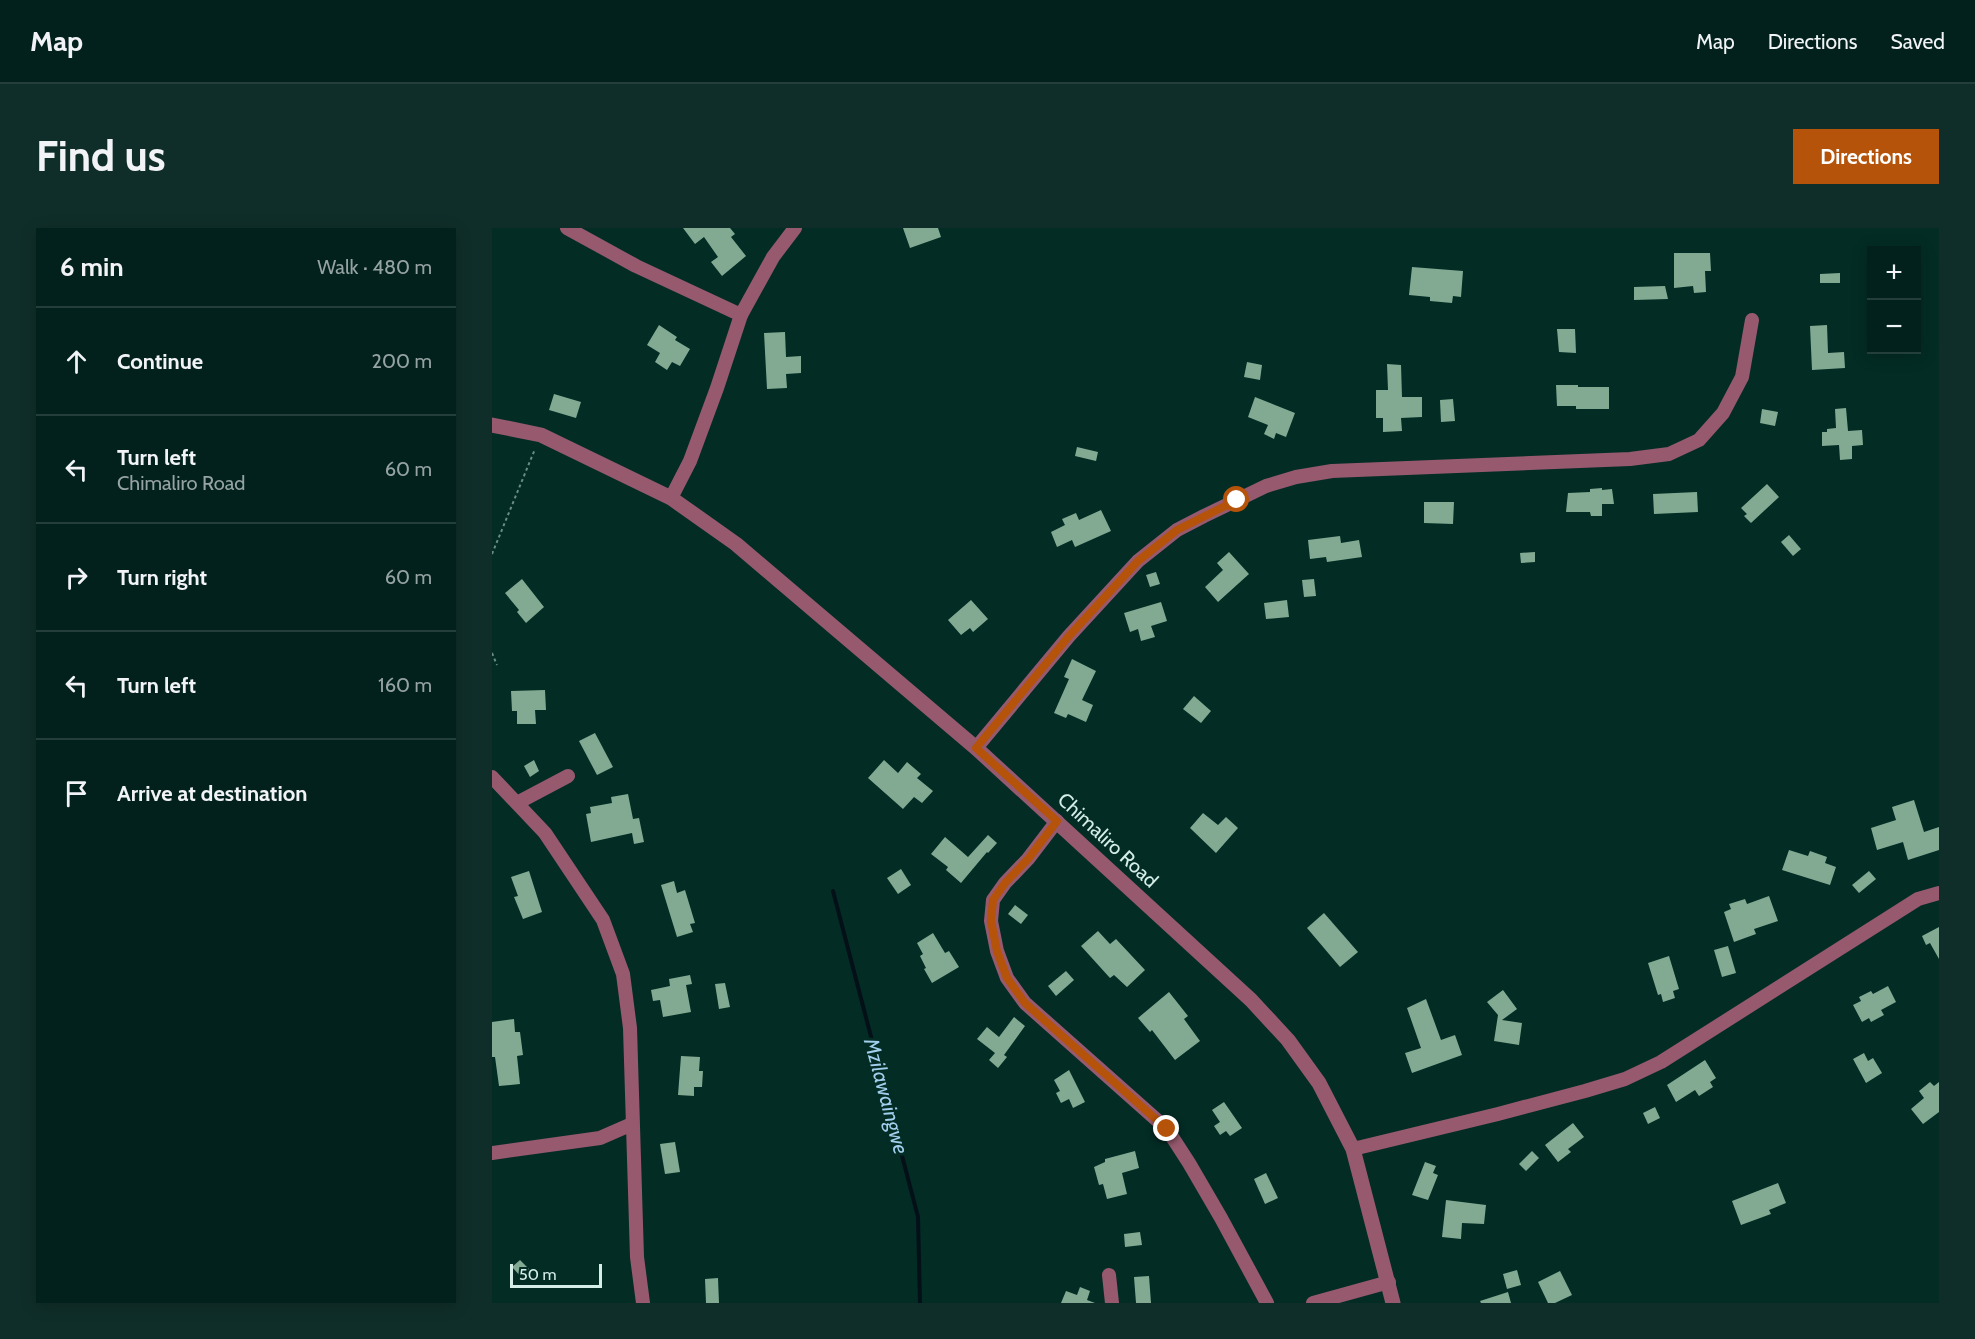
<!DOCTYPE html>
<html lang="en">
<head>
<meta charset="utf-8">
<style>
  :root { --surface:#02211c; --page:#102e29; --text:#f1f3f6; --muted:#96a3a3; --line:#233e3b; --accent:#b45309 }
  body { margin:0; font-family:Cabin,sans-serif; background:var(--page); color:var(--text) }
  .controls { position:absolute; right:18px; top:18px; display:grid; overflow:hidden; border-radius:0px; box-shadow:0 3px 15px #0003 }
  .controls button { width:54px; height:54px; display:grid; place-items:center; padding:0; border:0; border-bottom:2px solid var(--line); background:var(--surface); color:var(--text); font:30px sans-serif }
  .scale { position:absolute; left:18px; bottom:15px; width:92px; box-sizing:border-box; padding-left:6px; border:3px solid #d5eee8; border-top:0; font-size:16px; line-height:21px; white-space:nowrap; color:#d5eee8; -webkit-text-stroke:4px #032c25; paint-order:stroke }
  .stop { position:absolute; width:18px; height:18px; margin:-14px; border:4px solid #b45309; border-radius:50%; background:#fff }
  .stop.end { background:#b45309; border-color:#fff; box-shadow:0 2px 6px #0008 }
  .list { margin:0; padding:0; list-style:none }
  h2 { display:flex; justify-content:space-between; align-items:center; height:78px; margin:0; padding:0 24px; font-size:26px }
  h2 small { font-size:20px; font-weight:400; color:var(--muted) }
  .list li { display:grid; grid-template-columns:39px 1fr auto; gap:18px; align-items:center; box-sizing:border-box; height:108px; padding:0 24px; border-top:2px solid var(--line) }
  .list b { display:block; font-size:22px; white-space:nowrap }
  .list p { margin:0; font-size:20px; white-space:nowrap; color:var(--muted) }
  .list em { font-size:20px; font-style:normal; color:var(--muted) }
  .icon { flex:none; width:33px; height:33px; fill:none; stroke:currentColor; stroke-width:2; stroke-linecap:round; stroke-linejoin:round }
  .map { position:relative; flex:none; width:1447px; height:1075px; overflow:hidden; border-radius:0px }
  header { display:flex; align-items:center; gap:36px; box-sizing:border-box; height:84px; padding:0 30px; background:var(--surface); border-bottom:2px solid var(--line) }
  header strong { font-size:28px }
  nav { display:flex; gap:33px; margin-inline-start:auto; font-size:21px }
  .intro { display:flex; align-items:center; justify-content:space-between; box-sizing:border-box; height:144px; padding:0 36px }
  h1 { margin:0; font-size:42px }
  .button { padding:15px 27px; border-radius:0px; background:var(--accent); color:#fff; font-size:21px; font-weight:700 }
  main { display:flex; gap:36px; padding:0 36px }
  aside { flex:1; background:var(--surface); border-radius:0px; box-shadow:0 3px 15px #0003 }
  .map>svg:first-child { display:block }
</style>
</head>
<body>
<header>
<strong>Map</strong>
<nav><a>Map</a><a>Directions</a><a>Saved</a></nav>
</header>
<div class="intro"><h1>Find us</h1><a class="button">Directions</a></div>
<main>
<aside>
<h2>6 min<small>Walk · 480 m</small></h2>
<ul class="list">
<li><svg class="icon" aria-label="ahead" viewBox="0 0 24 24"><path d="M12 20V5M6 11l6-6 6 6"/></svg><div><b>Continue</b></div><em>200 m</em></li>
<li><svg class="icon" aria-label="left" viewBox="0 0 24 24"><path d="M17 20v-9H6M10 6l-5 5 5 5"/></svg><div><b>Turn left</b><p>Chimaliro Road</p></div><em>60 m</em></li>
<li><svg class="icon" aria-label="right" viewBox="0 0 24 24"><path d="M7 20v-9h11M14 6l5 5-5 5"/></svg><div><b>Turn right</b></div><em>60 m</em></li>
<li><svg class="icon" aria-label="left" viewBox="0 0 24 24"><path d="M17 20v-9H6M10 6l-5 5 5 5"/></svg><div><b>Turn left</b></div><em>160 m</em></li>
<li><svg class="icon" aria-label="arrive" viewBox="0 0 24 24"><path d="M6 21V4h12l-3 4 3 4H6"/></svg><div><b>Arrive at destination</b></div></li>
</ul>
</aside>
<div class="map">
<svg width="1447" height="1075" viewBox="0 0 1447 1075">
  <rect width="100%" height="100%" fill="#032c25"/>
  <g fill="none" stroke-linecap="round" stroke-linejoin="round">
    <path stroke="#041018" stroke-width="4" d="M341,663L426,989L428,1075"/>
  </g>
  <g fill="#82aa92">
    <path d="M191,0H238L243,6L239,9L254,28L230,48L219,34L226,29L212,9L203,16Z"/>
    <path d="M411,0H446L449,9L418,20Z"/>
    <path d="M1182,25H1218L1219,43H1213L1214,64L1202,65L1201,58L1182,60Z"/>
    <path d="M920,39L971,43L969,69L961,68L960,75L938,73V69L917,67Z"/>
    <path d="M1348,45V55H1328V46Z"/>
    <path d="M1173,58L1176,71L1142,72V59Z"/>
    <path d="M167,97L185,109L183,112L198,121L188,138L180,134L175,142L163,134L168,125L155,117Z"/>
    <path d="M1335,97L1336,125L1352,124L1353,140L1320,142L1318,98Z"/>
    <path d="M1065,101H1083L1084,125L1067,124Z"/>
    <path d="M293,104L294,129L309,128V145L294,146L295,160L275,161L272,105Z"/>
    <path d="M755,134L770,137L768,152L752,149Z"/>
    <path d="M895,136L909,137L910,169H930V189L909,190L910,203L891,204V190H884V162H896Z"/>
    <path d="M1064,157H1086V159H1117V181H1084V178H1065Z"/>
    <path d="M62,166L89,174L84,190L57,182Z"/>
    <path d="M763,169L803,185L794,209L784,205L782,211L772,206L776,197L756,189Z"/>
    <path d="M961,171L963,193L949,194L948,172Z"/>
    <path d="M1354,180L1356,203L1370,202L1371,217L1360,218V231L1348,232L1347,217L1330,218V204H1335V201L1344,200L1343,181Z"/>
    <path d="M1270,181L1286,184L1283,198L1268,195Z"/>
    <path d="M585,219L606,224L604,233L583,228Z"/>
    <path d="M1275,256L1287,269L1259,295L1252,288L1255,286L1249,280Z"/>
    <path d="M1110,260V262L1120,261L1122,276H1110V288H1099L1098,284H1074L1076,265L1098,264V261Z"/>
    <path d="M1205,264L1206,284L1162,286L1161,266Z"/>
    <path d="M932,274H962L961,296L932,295Z"/>
    <path d="M609,282L619,303L583,319L580,312L565,319L559,304L573,297L570,291L584,285L587,292Z"/>
    <path d="M1297,307L1309,321L1301,328L1289,314Z"/>
    <path d="M848,308L849,315L867,312L870,329L835,334L834,329L818,331L816,312Z"/>
    <path d="M737,324L757,346L726,374L713,359L731,342L725,335Z"/>
    <path d="M1043,324V334L1029,335L1028,325Z"/>
    <path d="M664,344L668,356L658,359L654,347Z"/>
    <path d="M30,351L52,379L34,395L25,384L27,382L13,365Z"/>
    <path d="M822,351L824,368L812,369L810,352Z"/>
    <path d="M479,372L496,391L481,404L478,400L469,407L456,392Z"/>
    <path d="M795,372L797,389L774,391L772,375Z"/>
    <path d="M669,374L675,393L659,398L663,409L649,413L646,401L638,404L632,385Z"/>
    <path d="M580,431L604,443L590,472L601,477L594,494L576,486L574,490L562,485L577,451L572,449Z"/>
    <path d="M53,462L54,482H43L44,496H25V483H20L19,463Z"/>
    <path d="M702,468L719,483L709,495L691,481Z"/>
    <path d="M103,505L121,539L105,547L87,513Z"/>
    <path d="M42,532L47,543L38,549L32,538Z"/>
    <path d="M392,532L406,545L415,534L429,546L425,550L441,563L430,575L422,569L411,581L376,550Z"/>
    <path d="M136,566L141,591L147,590L152,614L142,616L140,605L99,614L94,586L99,585L98,579L120,575L119,569Z"/>
    <path d="M1422,572L1432,604L1447,599V622L1416,632L1411,614L1385,622L1379,600L1404,592L1400,579Z"/>
    <path d="M711,585L726,597L734,589L746,600L724,625L698,600Z"/>
    <path d="M496,607L505,615L496,625L495,624L469,655L454,642L456,639L439,626L453,609L476,629Z"/>
    <path d="M1297,622L1316,628L1318,623L1335,629L1333,635L1344,639L1338,657L1290,642Z"/>
    <path d="M409,641L419,657L406,666L395,650Z"/>
    <path d="M37,643L50,684L31,691L22,669L26,668L19,649Z"/>
    <path d="M1377,643L1384,651L1367,665L1360,657Z"/>
    <path d="M182,653L185,665L193,662L203,695L198,696L201,704L185,709L169,657Z"/>
    <path d="M1277,668L1286,693L1262,701L1264,706L1242,714L1232,684L1239,681L1237,676L1253,671L1255,676Z"/>
    <path d="M523,677L536,687L529,696L516,686Z"/>
    <path d="M832,685L866,724L848,739L815,700Z"/>
    <path d="M1447,699V731L1438,715L1434,717L1430,708Z"/>
    <path d="M606,703L618,716L624,711L653,742L635,759L622,747L618,750L589,718Z"/>
    <path d="M441,705L453,725L457,723L467,739L440,755L432,741L434,740L428,728L431,726L425,715Z"/>
    <path d="M1236,718L1244,745L1230,749L1222,722Z"/>
    <path d="M1177,728L1187,761L1181,763L1183,770L1171,774L1169,766L1166,767L1156,735Z"/>
    <path d="M574,743L582,752L564,768L556,758Z"/>
    <path d="M198,747L200,756L194,757L199,784L171,789L168,772L161,773L159,762L178,758L177,751Z"/>
    <path d="M233,755L238,779L227,781L223,756Z"/>
    <path d="M1396,758L1404,774L1389,782L1392,787L1379,794L1377,790L1370,794L1361,777L1369,773L1367,769L1379,763L1381,766Z"/>
    <path d="M1011,762L1025,781L1010,792L1030,795L1027,817L1002,813L1006,787L995,774Z"/>
    <path d="M677,764L696,788L692,791L708,813L683,832L660,802L658,804L646,790Z"/>
    <path d="M934,771L949,812L963,807L970,827L920,845L913,825L929,820L915,780Z"/>
    <path d="M522,789L533,798L512,827L515,829L506,840L497,832L503,825L485,811L495,799L507,809Z"/>
    <path d="M22,791L23,804H28L31,827L25,828L28,856L7,858L3,829H0V794Z"/>
    <path d="M1372,825L1376,833L1381,830L1390,845L1374,855L1361,831Z"/>
    <path d="M189,828L208,829L207,843H211L210,859H202V868L186,867Z"/>
    <path d="M1213,832L1224,850L1218,854L1221,859L1207,868L1203,862L1184,874L1175,857Z"/>
    <path d="M577,842L593,874L581,880L577,871L569,875L564,865L568,863L562,852Z"/>
    <path d="M1438,854L1442,858L1447,854V884L1431,896L1419,881L1432,870L1427,863Z"/>
    <path d="M732,874L750,900L738,908L734,903L728,907L722,898L728,894L720,882Z"/>
    <path d="M1163,879L1168,890L1156,896L1151,885Z"/>
    <path d="M1081,895L1092,909L1076,921L1079,924L1066,934L1053,917Z"/>
    <path d="M183,914L188,944L173,946L168,916Z"/>
    <path d="M643,923L647,940L630,945L635,966L615,971L611,956L607,957L602,939L613,934V931Z"/>
    <path d="M1040,923L1047,930L1034,943L1027,936Z"/>
    <path d="M933,934L944,938L941,945L946,947L936,972L920,967Z"/>
    <path d="M774,945L786,970L773,976L762,951Z"/>
    <path d="M1286,955L1294,975L1277,982L1279,986L1249,997L1240,973Z"/>
    <path d="M954,972L994,977L992,996L970,995L969,1011L950,1009Z"/>
    <path d="M648,1004L650,1017L633,1019L632,1006Z"/>
    <path d="M28,1032L38,1042L30,1050L20,1039Z"/>
    <path d="M1025,1042L1029,1057L1015,1061L1011,1046Z"/>
    <path d="M1068,1043L1080,1067L1063,1075H1056L1046,1054Z"/>
    <path d="M657,1048L659,1075H644L642,1049Z"/>
    <path d="M226,1050L227,1075H214L213,1051Z"/>
    <path d="M588,1059L598,1063L595,1072L603,1075H569L574,1063L585,1067Z"/>
    <path d="M1016,1064L1019,1075H989L988,1073Z"/>
  </g>
  <g fill="none" stroke-linecap="round" stroke-linejoin="round">
    <g stroke="#6b8c86" stroke-width="2" stroke-dasharray="3 3" stroke-linecap="butt">
      <path d="M0,326L43,221"/>
      <path d="M0,425L5,437"/>
    </g>
    <g stroke="#96596e" stroke-width="14">
      <path d="M75,0L144,38L249,87"/>
      <path d="M179,270L198,233L225,160L249,87L281,29L303,0"/>
      <path d="M484,520L577,408L646,333L685,302L712,288L774,258L804,249L840,243L1138,231L1177,226L1207,212L1231,185L1250,149L1260,92"/>
      <path d="M0,549L53,605L111,692L131,746L138,800L145,1029L151,1075"/>
      <path d="M25,575L76,548"/>
      <path d="M565,593L536,631L513,655L501,672L499,693L505,723L515,750L533,775L675,901L697,935L729,990L775,1075"/>
      <path d="M861,921L1006,886L1093,863L1133,851L1169,834L1426,671L1447,665"/>
      <path d="M0,925L108,910L140,896"/>
      <path d="M617,1047L620,1075"/>
      <path d="M821,1075L897,1054"/>
    </g>
    <path stroke="#96596e" stroke-width="15" d="M0,197L49,207L179,270L244,316L484,520L759,772L796,812L827,855L861,921L901,1075"/>
  </g>
  <g fill="none" stroke-linecap="round" stroke-linejoin="round">
    <path stroke="#b45309" stroke-width="8" d="M675,901L533,775L515,750L505,723L499,693L501,672L513,655L536,631L565,593L484,520L577,408L646,333L685,302L745,272"/>
  </g>
  <g text-anchor="middle" stroke-width="6" stroke-linejoin="round" paint-order="stroke">
    <g font-size="20" fill="#d5eee8" stroke="#032c25">
      <text transform="translate(616 612) rotate(43)" y="7">Chimaliro Road</text>
    </g>
    <g font-size="21" font-style="italic" fill="#a2cfed" stroke="#032c25">
      <text transform="translate(394 868) rotate(75)" y="7">Mzilawaingwe</text>
    </g>
  </g>
</svg>
<div class="controls">
<button>+</button>
<button>−</button>
</div>
<div class="scale">50 m</div>
<div class="stop" style="left:745px;top:272px"></div>
<div class="stop end" style="left:675px;top:901px"></div>
</div>
</main>
</body>
</html>
